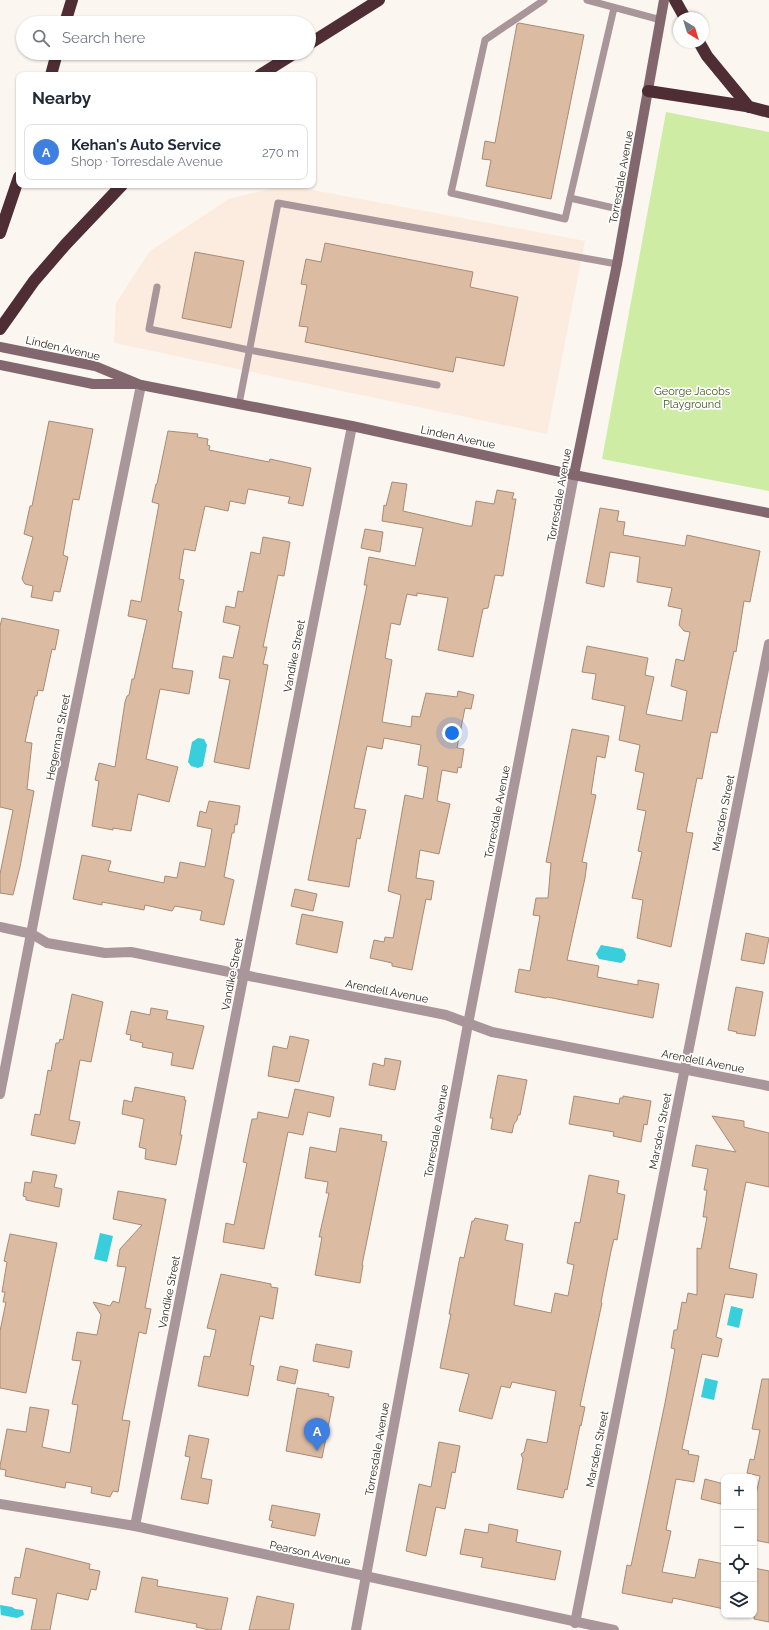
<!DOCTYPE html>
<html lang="en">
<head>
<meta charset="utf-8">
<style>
  :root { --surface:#fff; --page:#f6f6f7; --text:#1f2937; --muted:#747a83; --line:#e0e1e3; --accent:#8434a4 }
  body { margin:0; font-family:Raleway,sans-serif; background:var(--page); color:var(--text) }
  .controls { position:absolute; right:12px; bottom:12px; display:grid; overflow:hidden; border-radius:8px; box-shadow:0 1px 3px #0004 }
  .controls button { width:36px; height:36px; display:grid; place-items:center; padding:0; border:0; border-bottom:1px solid var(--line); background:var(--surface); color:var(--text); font:20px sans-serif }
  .compass { position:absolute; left:673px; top:12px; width:36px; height:36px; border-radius:50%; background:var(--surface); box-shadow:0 1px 3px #0004; rotate:142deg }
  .you { position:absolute; left:452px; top:733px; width:14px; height:14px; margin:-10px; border:3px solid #fff; border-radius:50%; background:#1a73e8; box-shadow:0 0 0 6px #1a73e833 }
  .badge { display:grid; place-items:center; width:26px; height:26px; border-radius:50%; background:var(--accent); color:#fff; font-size:13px; font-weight:700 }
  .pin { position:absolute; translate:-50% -33px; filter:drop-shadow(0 1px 2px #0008) }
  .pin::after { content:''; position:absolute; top:21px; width:14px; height:12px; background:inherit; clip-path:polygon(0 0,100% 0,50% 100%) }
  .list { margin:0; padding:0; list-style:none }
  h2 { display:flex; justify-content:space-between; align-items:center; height:52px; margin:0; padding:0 16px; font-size:17px }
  h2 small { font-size:13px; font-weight:400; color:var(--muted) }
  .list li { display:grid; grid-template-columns:26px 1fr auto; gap:12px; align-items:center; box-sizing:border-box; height:56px; margin:0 8px 8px; padding:0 8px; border:1px solid var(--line); border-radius:8px }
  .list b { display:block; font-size:15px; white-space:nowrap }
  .list p { margin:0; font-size:13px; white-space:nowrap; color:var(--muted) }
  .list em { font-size:13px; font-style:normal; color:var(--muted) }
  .icon { flex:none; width:22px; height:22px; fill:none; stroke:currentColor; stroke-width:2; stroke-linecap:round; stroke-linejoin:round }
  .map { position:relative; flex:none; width:769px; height:1630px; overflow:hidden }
  .search { position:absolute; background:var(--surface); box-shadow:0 1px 3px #0004; left:16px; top:16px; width:300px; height:44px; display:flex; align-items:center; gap:10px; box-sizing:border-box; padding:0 14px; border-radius:22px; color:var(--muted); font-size:15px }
  .panel { position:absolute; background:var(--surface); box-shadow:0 1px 3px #0004; left:16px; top:72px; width:300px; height:116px; border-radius:8px }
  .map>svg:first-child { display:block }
</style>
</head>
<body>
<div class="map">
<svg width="769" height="1630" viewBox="0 0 769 1630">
  <rect width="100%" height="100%" fill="#fcf6f0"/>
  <path fill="#fbecdf" d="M286,185L585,241L547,434L114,343L116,303L150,251L229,199Z"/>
  <path fill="#ceeca4" d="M666,112L769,132V491L602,459Z"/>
  <g fill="#38cedc">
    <path d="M198,738L204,739L207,745L203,766L198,768L191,766L188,762L192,742Z"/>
    <path d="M601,945L623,949L626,954L625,960L621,963L599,959L596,954Z"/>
    <path d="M100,1233L113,1236L107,1262L94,1259Z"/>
    <path d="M731,1306L743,1309L739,1328L727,1325Z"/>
    <path d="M705,1378L718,1381L714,1400L701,1397Z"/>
    <path d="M0,1605L12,1607L15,1609L23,1610L24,1615L17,1618L1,1615Z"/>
  </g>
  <g fill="#dbbba2" stroke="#a98b74">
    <path d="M519,23L584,35L551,199L486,186L491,160L482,159L485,141L495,143L517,24Z"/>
    <path d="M325,243L473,272L470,287L518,297L504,366L456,357L453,372L305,342L308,327L299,326L307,285L301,284L306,259L321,262Z"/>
    <path d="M195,252L244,261L231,328L182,318Z"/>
    <path d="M49,421L93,429L79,500L73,499L63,555L68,557L60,592L54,591L52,601L31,597L33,586L25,584L22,579L33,537L24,534L30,506H32Z"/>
    <path d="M168,431L198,434L197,437L208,439L207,445L210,446L209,450L269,462L270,459L311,468L303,506L288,503L290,497L248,489L245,504L230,501L228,511L205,506L195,551L184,549L179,579L184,580L178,611L182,612L172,668L193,671L189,694L160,689L146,759L178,767L169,802L138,794L131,831L113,828V830L92,826L99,781L95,780L99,763L115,767L125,702L127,696L129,695L132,679H134L147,620L128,616L131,600L141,602L159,504L152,502L156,484H157Z"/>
    <path d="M392,482L407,484L403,511L468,526H472L476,501L494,504L497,490L514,493L512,499H516L503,576L495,575L488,608L483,609L473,657L438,650L448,598L417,593V596L407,594L400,625L391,623L385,658L392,660L382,722L411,727L412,716L420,717L426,693L457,697L458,691L474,695L471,709L465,708L457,748L464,749L461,768L458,767L457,773L442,770L437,801L450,804L439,854L420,850L416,878L434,881L431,900L426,899L412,970L392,966V963L370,958L374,940L384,942L385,937L393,938L401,895L388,891L405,795L423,799L428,767L418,765L421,745L384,738L382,749L367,746L354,808L366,810L360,839L357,838L349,887L308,880L367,585H364L369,557L415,566L423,528L382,521L384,505L386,506Z"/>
    <path d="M600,508L619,511L617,521L625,522L623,535L685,546L687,535L760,551L750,602L744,601L736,652L734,651L717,733L711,732L702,779L697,778L686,832L693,833L671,947L637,938L643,900L632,898L642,852L638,851L646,811L637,809L644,773L635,771L640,745L619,740L625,706L592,699L596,674L582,672L587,646L648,658L645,675L654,677L646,714L682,721L687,691L671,686L676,659L684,661L690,632L684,631L679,625L682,609L668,606L672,588L637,582L640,557L610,552L604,587L586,583Z"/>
    <path d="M365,529L383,532L380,552L361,548Z"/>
    <path d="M263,537L290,542L284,576L278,575L263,647H267L263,664L268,665L249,769L214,762L230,680L219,678L223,656L233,658L240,626L223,622L226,606L235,608L238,591L243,592L251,552L260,554Z"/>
    <path d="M2,618L59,630L55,650L52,649L43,691L38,690L37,696H35L25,742L32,743L27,789L34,791L20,867L13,895L0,893V874L13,810L0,807V626Z"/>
    <path d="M572,729L609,736L605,758L597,756L591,794L596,795L582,862L587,863L585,878L567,960L599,966L597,977L638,985V980L659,984L653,1018L547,997L546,998L515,992L519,969L530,971L540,916L533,915L536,898H548L551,863L546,862Z"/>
    <path d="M209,801L240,806L237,825L235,824L234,833H232L224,877L234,880L224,925L200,920L202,911L175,906L172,911L145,905L144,910L102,902V905L73,899L82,855L111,861L108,871L164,883L165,876L177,878L180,862L205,867L212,829L197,826L200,811L206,813Z"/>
    <path d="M295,889L317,894L313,911L291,906Z"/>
    <path d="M302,914L343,922L337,953L296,944Z"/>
    <path d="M746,933L769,938L764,964L741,960Z"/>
    <path d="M736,987L763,992L755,1036L736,1033L737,1032L728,1030Z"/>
    <path d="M72,994L103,1002L91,1062L80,1060L69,1120L80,1122L75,1144L31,1135L35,1114L40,1115L48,1070L51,1071L56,1043H59L60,1039L63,1040Z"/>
    <path d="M151,1008L168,1011L166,1019L204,1026L193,1069L171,1065L173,1053L142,1047L143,1043L130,1040L131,1035L126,1034L131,1011L150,1015Z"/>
    <path d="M290,1036L309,1040L299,1082L268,1076L273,1046L287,1049Z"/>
    <path d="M385,1058L401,1061L395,1090L369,1085L373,1063L384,1066Z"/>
    <path d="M498,1075L527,1080L520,1115H518L517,1120L514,1124L512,1133L491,1129L493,1118H490Z"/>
    <path d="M135,1087L185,1097L184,1100H186L180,1135H182L176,1165L145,1159L146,1149L139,1147L144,1119L122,1114L124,1100L132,1102Z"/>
    <path d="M295,1089L334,1097L330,1117L308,1112L303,1135L288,1132L264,1249L223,1242L226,1223L234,1225L247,1163L243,1162L252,1119H257L258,1112L288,1118Z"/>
    <path d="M574,1096L619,1104L620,1098H623V1096L651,1101L647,1125L644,1124L641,1142L613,1136L614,1132L569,1124Z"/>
    <path d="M712,1116L744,1121V1127L769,1133V1187L746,1182L729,1268L757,1274L753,1298L725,1294L716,1337L722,1339L718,1357L702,1354L682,1449L689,1451L688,1454L699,1456L694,1482L676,1479L666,1530L671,1531L662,1572L695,1578L699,1559L724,1564V1609L673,1598L672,1603L622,1593L627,1565L631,1566L665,1403L675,1349L671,1348L674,1330H677L682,1302L686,1303L688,1293L697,1295V1248L701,1249L707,1217H703L707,1190H704L708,1169L692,1166L696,1145L736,1152Z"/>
    <path d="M340,1128L382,1135L381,1141L387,1142L362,1265H363L360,1283L315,1275L322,1237H319L329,1193H326L328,1182L305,1178L310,1147L336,1152Z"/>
    <path d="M33,1171L57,1175L54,1187L62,1189L59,1207L26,1200V1197L23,1196L25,1182L31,1183Z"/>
    <path d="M589,1175L619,1181L617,1193L625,1195L617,1240L614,1239L611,1251L601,1302L602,1303L580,1406L585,1407L581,1426L580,1425L567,1490L565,1489L563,1498L517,1489L523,1459L521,1454L524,1452L527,1439L547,1443L556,1391L512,1382L510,1388L501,1386L492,1419L459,1411L469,1374L440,1368L451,1314H449L460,1257L464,1258L472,1221H474L475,1218L508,1225L505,1240L523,1244L514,1305L551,1313L555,1293L568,1296L574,1265L567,1263L575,1222L580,1223Z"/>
    <path d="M118,1191L165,1199V1201L166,1199L145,1308L151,1309L146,1334L139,1332L122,1420L130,1421L118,1492L113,1491L110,1497L91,1493L92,1487L66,1482L65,1488L5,1476L6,1470L0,1469V1466L7,1429L26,1432L30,1407L49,1410L42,1447L70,1453L78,1405L72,1404L81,1361L72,1360L77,1332L97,1335L101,1315L93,1302L110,1306L113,1301L119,1303L126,1267L117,1266L120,1249L142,1225L113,1219Z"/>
    <path d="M10,1234L57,1243L26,1393L0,1388V1331L6,1302H3L5,1292H2L7,1262L4,1261Z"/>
    <path d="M221,1274L271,1284V1287L278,1288L273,1319L260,1316L250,1365L254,1366L248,1396L198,1386L204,1356L210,1357L216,1330L207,1328Z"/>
    <path d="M316,1344L352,1351L349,1368L313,1361Z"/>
    <path d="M280,1366L298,1370L295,1384L277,1380Z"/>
    <path d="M762,1379H769V1543L754,1540V1504L760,1476L747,1473L750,1459L754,1460L760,1430L752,1429Z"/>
    <path d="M297,1388L329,1394L328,1396L334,1397L322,1458L286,1451Z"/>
    <path d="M189,1435L209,1439L201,1478L212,1480L208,1504L181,1499L190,1457L185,1456Z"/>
    <path d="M439,1442L460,1446L455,1473L452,1472L445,1509L436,1507L426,1556L406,1551L419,1484L431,1487Z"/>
    <path d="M705,1479L724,1484L721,1504L701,1499Z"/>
    <path d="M272,1505L320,1514L315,1536L271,1527L273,1521L269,1520Z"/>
    <path d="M489,1524L518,1530L516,1542L561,1551L555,1580L481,1567L483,1558L460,1554L465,1529L488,1533Z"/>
    <path d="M26,1548L90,1564L89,1569L100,1571L96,1590L91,1589L88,1600L57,1593L50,1630H31L37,1599L12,1594L15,1577L20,1578Z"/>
    <path d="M754,1568L769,1571V1622L754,1619Z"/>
    <path d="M142,1577L158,1580L157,1586L228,1598L221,1630H209L196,1627L197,1624L135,1612Z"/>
    <path d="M257,1596L294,1604L289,1630H249Z"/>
  </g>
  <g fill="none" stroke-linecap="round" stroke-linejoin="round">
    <g stroke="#a9969a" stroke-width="7">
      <path d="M544,0L485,40L451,193L565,219L614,8"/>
      <path d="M587,0L661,20"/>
      <path d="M570,198L627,211"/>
      <path d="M157,287L149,329L249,350L437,385"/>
      <path d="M239,404L278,203L617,264"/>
    </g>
    <g stroke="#a9969a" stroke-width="10">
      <path d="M0,927L32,934L47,943L105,953L131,952L244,975L446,1015L492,1032L769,1086"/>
      <path d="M0,1094L60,784L141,385"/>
      <path d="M0,1504L135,1526L614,1630"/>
      <path d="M135,1526L352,426"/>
      <path d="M575,1623L769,644"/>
      <path d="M356,1630L468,1024L574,475"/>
    </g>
    <g stroke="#82686e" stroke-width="10">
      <path d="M0,347L95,366L141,385L352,426L574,475L769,513"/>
      <path d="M0,365L93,384H135"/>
      <path d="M574,475L617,264L664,0"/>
    </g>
    <g stroke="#4e2d35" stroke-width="12">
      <path d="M675,0L685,18"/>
      <path d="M65,23L72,0"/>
      <path d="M699,42L707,56L749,107"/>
      <path d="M309,44L379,0"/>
      <path d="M51,75L57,53"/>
      <path d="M260,75L295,53"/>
      <path d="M648,91L746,106L769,112"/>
      <path d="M0,233L19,177"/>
      <path d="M0,329L34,281L66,244L122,185"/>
    </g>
  </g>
  <g text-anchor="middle" stroke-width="3.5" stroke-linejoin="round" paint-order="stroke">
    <g font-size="11" fill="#2a1f15" stroke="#fff">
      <text transform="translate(621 177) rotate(-80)" y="4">Torresdale Avenue</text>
      <text transform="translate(63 348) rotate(13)" y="4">Linden Avenue</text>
      <text transform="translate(458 437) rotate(12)" y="4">Linden Avenue</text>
      <text transform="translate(559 495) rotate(-80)" y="4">Torresdale Avenue</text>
      <text transform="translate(294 656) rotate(-79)" y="4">Vandike Street</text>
      <text transform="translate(58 737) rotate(-79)" y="4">Hegerman Street</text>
      <text transform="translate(497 812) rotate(-79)" y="4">Torresdale Avenue</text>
      <text transform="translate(723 813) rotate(-79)" y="4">Marsden Street</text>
      <text transform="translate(232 974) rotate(-79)" y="4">Vandike Street</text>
      <text transform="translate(387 991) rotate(11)" y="4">Arendell Avenue</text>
      <text transform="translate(703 1061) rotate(11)" y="4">Arendell Avenue</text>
      <text transform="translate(436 1131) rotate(-80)" y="4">Torresdale Avenue</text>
      <text transform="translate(660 1131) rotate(-79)" y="4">Marsden Street</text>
      <text transform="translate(169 1292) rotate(-79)" y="4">Vandike Street</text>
      <text transform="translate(377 1449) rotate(-80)" y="4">Torresdale Avenue</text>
      <text transform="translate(597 1449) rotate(-79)" y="4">Marsden Street</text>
      <text transform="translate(310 1553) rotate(12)" y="4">Pearson Avenue</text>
    </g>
    <g font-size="11" fill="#445b1d" stroke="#fff">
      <text x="692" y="395">George Jacobs<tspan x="692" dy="13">Playground</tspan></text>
    </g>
  </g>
</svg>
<div class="controls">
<button>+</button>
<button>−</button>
<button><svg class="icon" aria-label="locate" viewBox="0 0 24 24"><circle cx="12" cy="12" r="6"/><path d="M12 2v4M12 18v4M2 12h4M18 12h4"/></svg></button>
<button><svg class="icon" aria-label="layers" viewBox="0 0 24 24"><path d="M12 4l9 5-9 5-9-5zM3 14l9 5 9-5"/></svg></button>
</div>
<svg class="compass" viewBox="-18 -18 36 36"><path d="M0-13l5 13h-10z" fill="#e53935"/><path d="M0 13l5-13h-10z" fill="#747a83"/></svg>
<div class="you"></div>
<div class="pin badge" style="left:317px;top:1451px;background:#3f7fe0">A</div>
<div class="search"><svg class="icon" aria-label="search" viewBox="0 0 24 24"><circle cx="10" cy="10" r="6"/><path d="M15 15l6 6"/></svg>Search here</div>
<section class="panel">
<h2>Nearby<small></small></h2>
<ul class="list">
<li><span class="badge" style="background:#3f7fe0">A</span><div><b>Kehan's Auto Service</b><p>Shop · Torresdale Avenue</p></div><em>270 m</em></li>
</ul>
</section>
</div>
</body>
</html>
